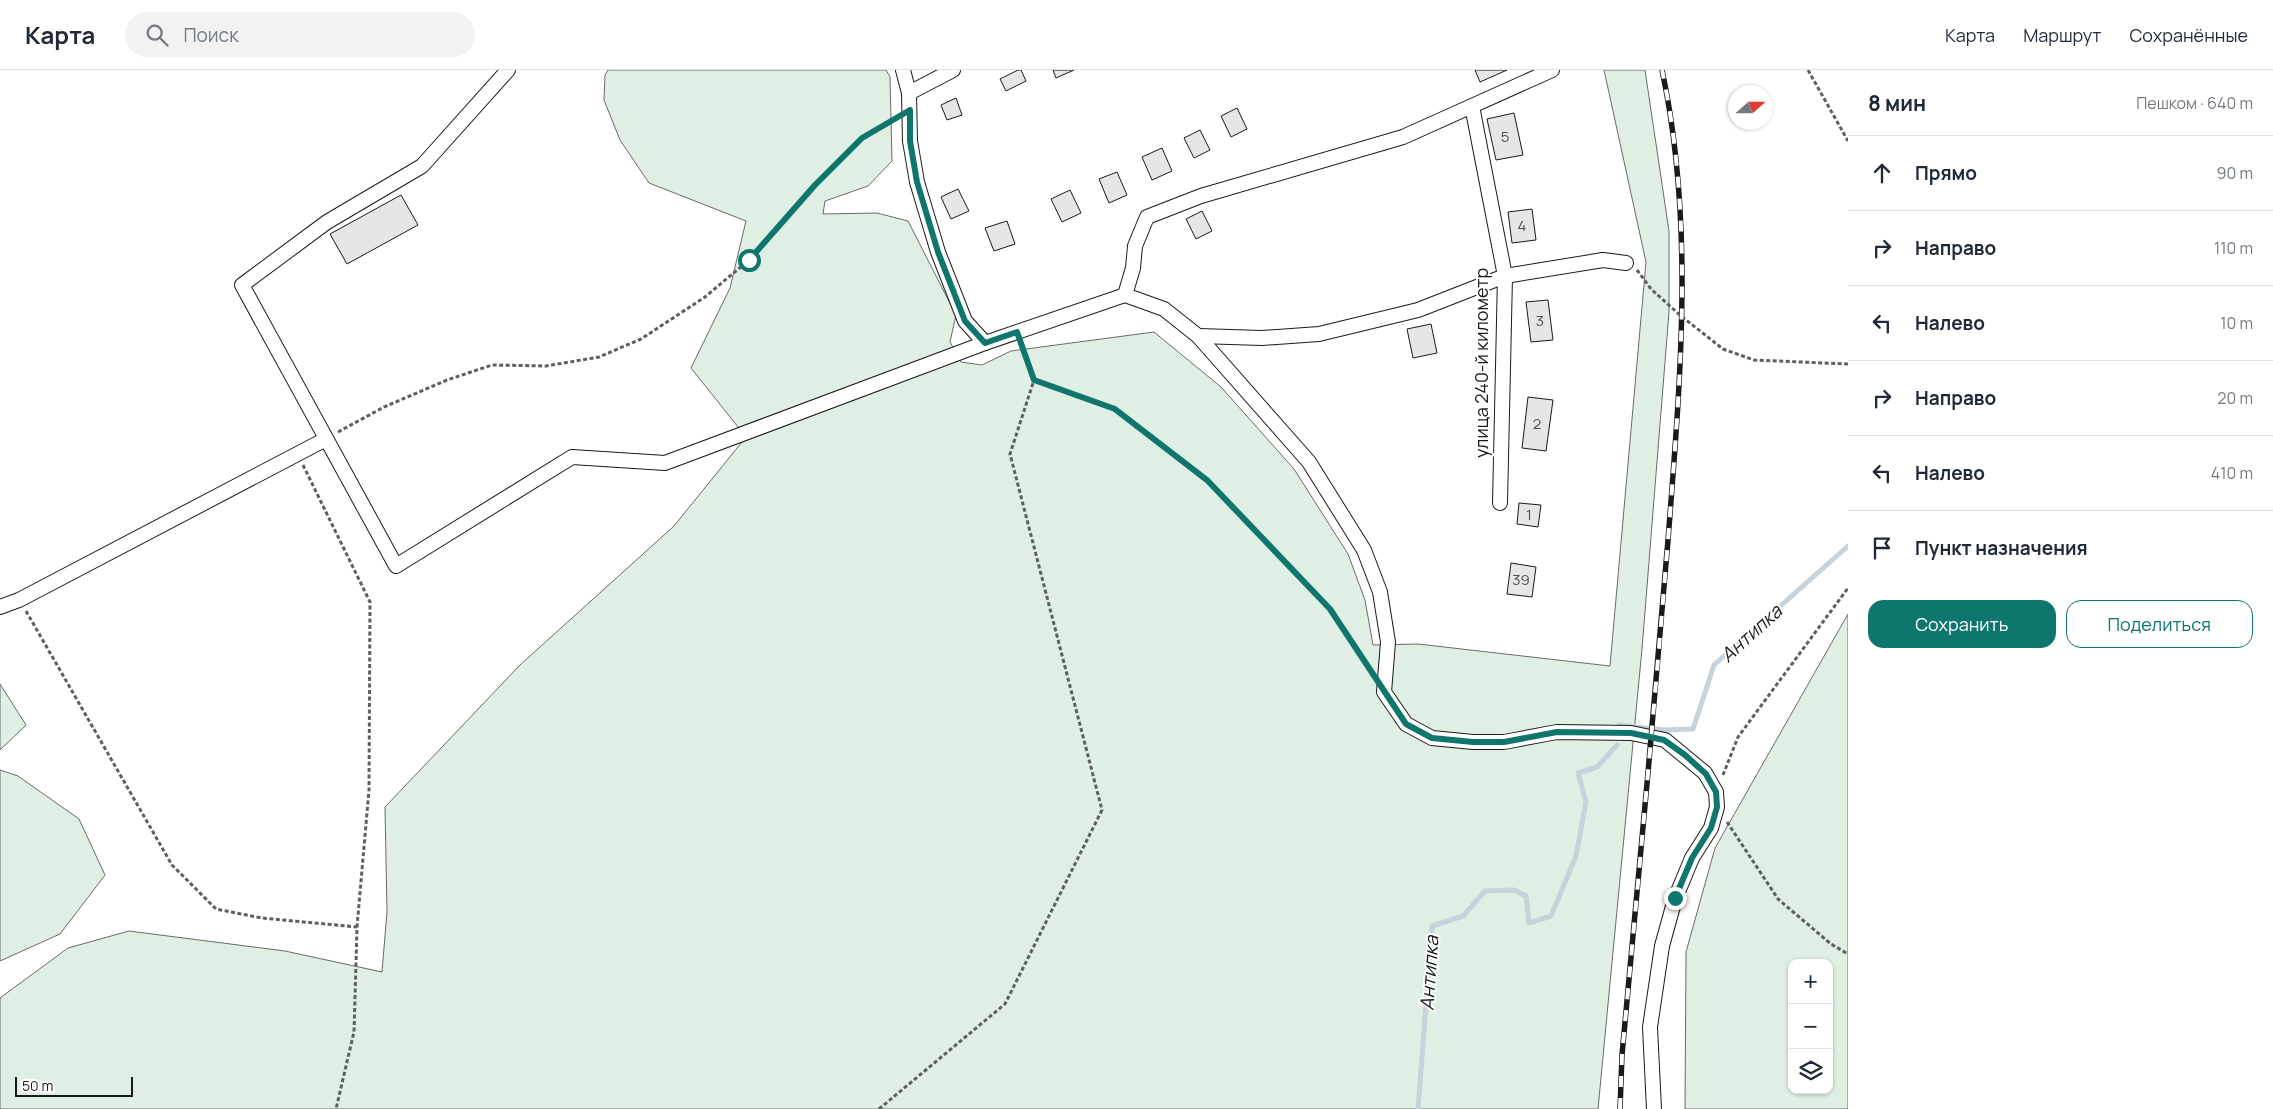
<!DOCTYPE html>
<html lang="ru">
<head>
<meta charset="utf-8">
<style>
  :root { --surface:#fff; --page:#f2f2f3; --text:#1f2937; --muted:#747a83; --line:#e0e1e3; --accent:#0f766e }
  body { margin:0; font-family:Manrope,sans-serif; background:var(--page); color:var(--text) }
  .controls { position:absolute; right:15px; bottom:15px; display:grid; overflow:hidden; border-radius:10px; box-shadow:0 1px 4px #0004 }
  .controls button { width:45px; height:45px; display:grid; place-items:center; padding:0; border:0; border-bottom:1px solid var(--line); background:var(--surface); color:var(--text); font:25px sans-serif }
  .compass { position:absolute; left:1728px; top:15px; width:45px; height:45px; border-radius:50%; background:var(--surface); box-shadow:0 1px 4px #0004; rotate:69deg }
  .scale { position:absolute; left:15px; bottom:12px; width:118px; box-sizing:border-box; padding-left:5px; border:2px solid #1a1a1a; border-top:0; font-size:14px; line-height:18px; white-space:nowrap; color:#1a1a1a; -webkit-text-stroke:4px #fff; paint-order:stroke }
  .stop { position:absolute; width:15px; height:15px; margin:-11px; border:4px solid #0f766e; border-radius:50%; background:#fff }
  .stop.end { background:#0f766e; border-color:#fff; box-shadow:0 1px 5px #0008 }
  .list { margin:0; padding:0; list-style:none }
  h2 { display:flex; justify-content:space-between; align-items:center; height:65px; margin:0; padding:0 20px; font-size:21px }
  h2 small { font-size:16px; font-weight:400; color:var(--muted) }
  .list li { display:grid; grid-template-columns:32px 1fr auto; gap:15px; align-items:center; box-sizing:border-box; height:75px; padding:0 20px; border-top:1px solid var(--line) }
  .list b { display:block; font-size:19px; white-space:nowrap }
  .list em { font-size:16px; font-style:normal; color:var(--muted) }
  .actions { display:flex; gap:10px; padding:15px 20px }
  .actions a { flex:1; padding:11px 0; border:1px solid var(--accent); border-radius:15px; text-align:center; font-size:18px; color:var(--accent) }
  .actions .main { background:var(--accent); color:#fff }
  .icon { flex:none; width:28px; height:28px; fill:none; stroke:currentColor; stroke-width:2; stroke-linecap:round; stroke-linejoin:round }
  .map { position:relative; flex:none; width:1848px; height:1039px; overflow:hidden }
  header { display:flex; align-items:center; gap:30px; box-sizing:border-box; height:70px; padding:0 25px; background:var(--surface); border-bottom:1px solid var(--line) }
  header strong { font-size:24px }
  nav { display:flex; gap:28px; margin-inline-start:auto; font-size:18px }
  .search { width:350px; height:45px; background:var(--page); display:flex; align-items:center; gap:12px; box-sizing:border-box; padding:0 18px; border-radius:28px; color:var(--muted); font-size:19px }
  main { display:flex }
  aside { flex:1; background:var(--surface) }
  .map>svg:first-child { display:block }
</style>
</head>
<body>
<header>
<strong>Карта</strong>
<div class="search"><svg class="icon" aria-label="search" viewBox="0 0 24 24"><circle cx="10" cy="10" r="6"/><path d="M15 15l6 6"/></svg>Поиск</div>
<nav><a>Карта</a><a>Маршрут</a><a>Сохранённые</a></nav>
</header>
<main>
<div class="map">
<svg width="1848" height="1039" viewBox="0 0 1848 1039">
  <rect width="100%" height="100%" fill="#fff"/>
  <g fill="#e0efe3" stroke="#6a6a6a" fill-rule="evenodd">
    <path d="M608,0H886L890,7L892,91L868,116L825,131L823,144L877,143L908,151L956,245L950,272L961,292L982,295L1011,281L1154,262L1221,317L1294,399L1348,484L1365,530L1373,575L1418,574L1610,596L1646,192L1604,0H1645L1669,161V242L1642,579L1598,1039H0V928L68,878L129,861L285,881L382,902L387,842L385,737L520,595L674,456L746,367L691,298L730,218L746,151L649,113L620,70L604,30L605,5Z"/>
    <path d="M1848,544V1039H1685L1686,882L1715,778ZM1792,893H1829V1020H1792Z"/>
    <path d="M0,614L26,655L0,680Z"/>
    <path d="M0,700L18,706L79,749L105,805L60,864L0,891Z"/>
  </g>
  <g fill="none" stroke-linecap="round" stroke-linejoin="round">
    <g stroke="#c6d2dc" stroke-width="5">
      <path d="M1619,655L1664,660L1693,659L1714,595L1848,476"/>
      <path d="M1418,1039L1432,856L1463,846L1485,821L1514,820L1526,826L1529,853L1551,846L1576,786L1586,732L1578,703L1597,697L1617,675"/>
    </g>
  </g>
  <g fill="#e6e6e6" stroke="#1a1a1a">
    <path d="M1018,0H1021L1026,11L1006,21L1000,9Z"/>
    <path d="M1053,0H1074L1056,8Z"/>
    <path d="M1475,0H1507L1480,12Z"/>
    <path d="M956,28L962,45L947,50L941,35Z"/>
    <path d="M1237,38L1247,59L1231,67L1221,46Z"/>
    <path d="M1514,43L1523,85L1496,90L1487,49Z"/>
    <path d="M1200,60L1210,80L1194,88L1184,68Z"/>
    <path d="M1162,78L1172,101L1152,110L1142,87Z"/>
    <path d="M1117,102L1127,125L1109,133L1099,109Z"/>
    <path d="M958,119L969,141L951,149L941,127Z"/>
    <path d="M1070,120L1081,143L1062,152L1051,129Z"/>
    <path d="M401,125L418,155L347,194L330,164Z"/>
    <path d="M1532,139L1536,170L1512,173L1508,142Z"/>
    <path d="M1202,141L1212,161L1196,169L1186,149Z"/>
    <path d="M1007,151L1015,174L994,181L985,158Z"/>
    <path d="M1548,230L1553,270L1531,272L1526,232Z"/>
    <path d="M1431,254L1437,283L1413,288L1407,259Z"/>
    <path d="M1528,327L1553,330L1546,381L1522,378Z"/>
    <path d="M1519,433L1541,435L1538,457L1517,454Z"/>
    <path d="M1511,493L1536,497L1532,527L1507,524Z"/>
  </g>
  <g fill="none" stroke-linecap="round" stroke-linejoin="round">
    <defs>
      <g id="minor">
        <path d="M508,0L422,96L327,152L242,215L396,496L572,387L665,393L985,273L1125,225L1164,239L1198,266L1309,392L1364,480L1380,522L1388,572L1384,622L1406,654L1432,668L1473,672H1504L1557,662L1631,663L1665,670L1705,703L1716,722L1717,737L1711,758L1692,788L1675,829L1662,876L1650,957L1654,1039"/>
        <path d="M903,0L909,23L910,71L917,112L938,182L965,251L985,273"/>
        <path d="M909,23L953,0"/>
        <path d="M1472,36L1505,206L1500,433"/>
        <path d="M1125,225L1133,198L1135,176L1147,147L1201,126L1403,67L1552,0"/>
        <path d="M1198,266L1262,268L1319,264L1418,240L1505,206L1603,190L1626,193"/>
        <path d="M0,537L19,530L326,369"/>
      </g>
    </defs>
    <use href="#minor" stroke="#1a1a1a" stroke-width="16"/>
    <g stroke="#5f5f5f" stroke-width="3" stroke-dasharray="4 2.5" stroke-linecap="butt">
      <path d="M1808,0L1848,71"/>
      <path d="M1637,200L1651,219L1681,246L1723,279L1754,290L1848,294"/>
      <path d="M1034,310L1115,339L1207,410L1330,539L1371,601"/>
      <path d="M338,362L384,337L447,310L492,295L546,296L599,287L641,269L705,227L749,190L815,115L861,68L896,48"/>
      <path d="M303,395L370,532L369,720L357,857L354,962L336,1039"/>
      <path d="M26,541L172,795L216,839L262,848L357,857"/>
      <path d="M1723,705L1738,667L1848,518"/>
      <path d="M1727,752L1778,829L1831,874L1848,884"/>
      <path d="M879,1039L1005,934L1102,740L1010,384L1034,310L1022,275"/>
    </g>
    <use href="#minor" stroke="#fff" stroke-width="14"/>
    <defs>
      <path id="rail" d="M1620,1039L1622,985C1638,813 1654,642 1668,470C1680,314 1695,154 1662,0"/>
    </defs>
    <use href="#rail" stroke="#1a1a1a" stroke-width="5.5"/>
    <use href="#rail" stroke="#fff" stroke-width="4" stroke-dasharray="11" stroke-linecap="butt"/>
  </g>
  <g fill="none" stroke-linecap="round" stroke-linejoin="round">
    <path stroke="#0f766e" stroke-width="6" d="M749,190L815,115L862,68L910,40V71L917,112L938,182L965,251L985,273L1017,262L1034,310L1115,339L1207,410L1330,539L1406,654L1432,668L1473,672H1504L1557,662L1631,663L1664,670L1685,685L1706,704L1716,722L1717,737L1711,758L1692,788L1675,828"/>
  </g>
  <g text-anchor="middle" stroke-width="4" stroke-linejoin="round" paint-order="stroke">
    <g font-size="15" fill="#4d4d4d">
      <text x="1505" y="72">5</text>
      <text x="1522" y="161">4</text>
      <text x="1540" y="256">3</text>
      <text x="1537" y="359">2</text>
      <text x="1529" y="450">1</text>
      <text x="1521" y="515">39</text>
    </g>
    <g font-size="18" fill="#1a1a1a" stroke="#fff">
      <text transform="translate(1482 293) rotate(-90)" y="6">улица 240-й километр</text>
    </g>
    <g font-size="19" font-style="italic" fill="#1a1a1a" stroke="#fff">
      <text transform="translate(1751 563) rotate(-42)" y="7">Антипка</text>
      <text transform="translate(1429 903) rotate(-86)" y="7">Антипка</text>
    </g>
  </g>
</svg>
<div class="controls">
<button>+</button>
<button>−</button>
<button><svg class="icon" aria-label="layers" viewBox="0 0 24 24"><path d="M12 4l9 5-9 5-9-5zM3 14l9 5 9-5"/></svg></button>
</div>
<svg class="compass" viewBox="-18 -18 36 36"><path d="M0-13l5 13h-10z" fill="#e53935"/><path d="M0 13l5-13h-10z" fill="#747a83"/></svg>
<div class="scale">50 m</div>
<div class="stop" style="left:749px;top:190px"></div>
<div class="stop end" style="left:1675px;top:828px"></div>
</div>
<aside>
<h2>8 мин<small>Пешком · 640 m</small></h2>
<ul class="list">
<li><svg class="icon" aria-label="ahead" viewBox="0 0 24 24"><path d="M12 20V5M6 11l6-6 6 6"/></svg><div><b>Прямо</b></div><em>90 m</em></li>
<li><svg class="icon" aria-label="right" viewBox="0 0 24 24"><path d="M7 20v-9h11M14 6l5 5-5 5"/></svg><div><b>Направо</b></div><em>110 m</em></li>
<li><svg class="icon" aria-label="left" viewBox="0 0 24 24"><path d="M17 20v-9H6M10 6l-5 5 5 5"/></svg><div><b>Налево</b></div><em>10 m</em></li>
<li><svg class="icon" aria-label="right" viewBox="0 0 24 24"><path d="M7 20v-9h11M14 6l5 5-5 5"/></svg><div><b>Направо</b></div><em>20 m</em></li>
<li><svg class="icon" aria-label="left" viewBox="0 0 24 24"><path d="M17 20v-9H6M10 6l-5 5 5 5"/></svg><div><b>Налево</b></div><em>410 m</em></li>
<li><svg class="icon" aria-label="arrive" viewBox="0 0 24 24"><path d="M6 21V4h12l-3 4 3 4H6"/></svg><div><b>Пункт назначения</b></div></li>
</ul>
<div class="actions"><a class="main">Сохранить</a><a>Поделиться</a></div>
</aside>
</main>
</body>
</html>
